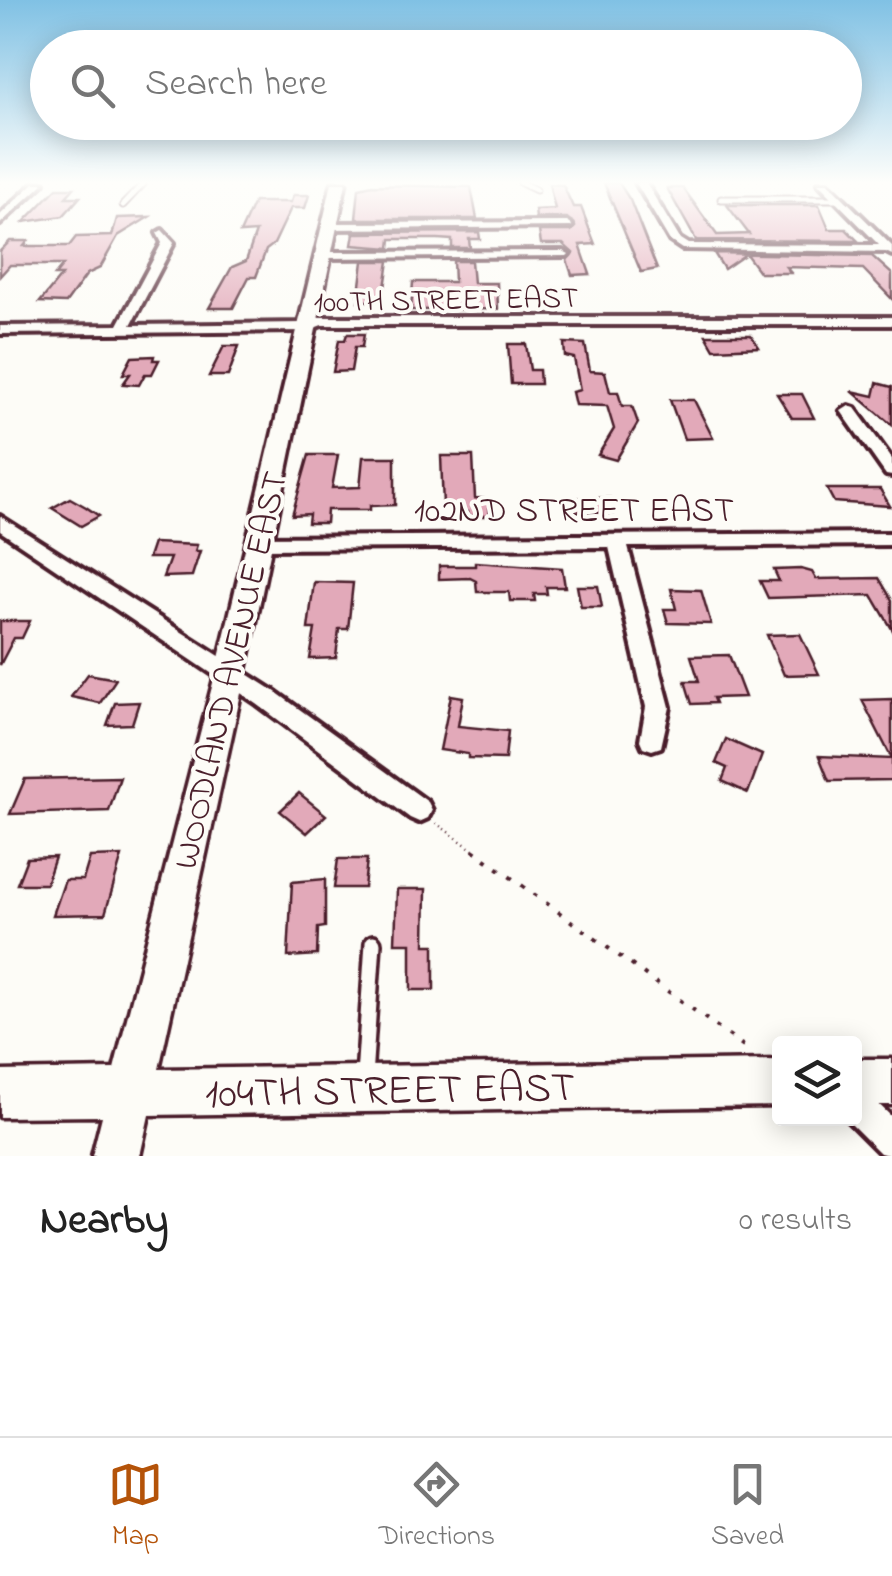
<!DOCTYPE html>
<html lang="en">
<head>
<meta charset="utf-8">
<style>
  :root { --surface:#fff; --page:#f6f6f6; --text:#222; --muted:#767676; --line:#e0e0e0; --accent:#b45309 }
  body { margin:0; font-family:"Indie Flower",sans-serif; background:var(--page); color:var(--text) }
  .controls { position:absolute; right:30px; bottom:30px; display:grid; overflow:hidden; border-radius:10px; box-shadow:0 5px 25px #0003 }
  .controls button { width:90px; height:90px; display:grid; place-items:center; padding:0; border:0; border-bottom:2px solid var(--line); background:var(--surface); color:var(--text); font:50px sans-serif }
  .list { margin:0; padding:0; list-style:none }
  h2 { display:flex; justify-content:space-between; align-items:center; height:130px; margin:0; padding:0 40px; font-size:42px }
  h2 small { font-size:32px; font-weight:400; color:var(--muted) }
  .icon { flex:none; width:55px; height:55px; fill:none; stroke:currentColor; stroke-width:2; stroke-linecap:round; stroke-linejoin:round }
  .map { position:relative; flex:none; width:892px; height:1156px; overflow:hidden }
  .search { position:absolute; background:var(--surface); box-shadow:0 5px 25px #0003; left:30px; right:30px; top:30px; height:110px; display:flex; align-items:center; gap:25px; box-sizing:border-box; padding:0 35px; border-radius:55px; color:var(--muted); font-size:38px }
  .sheet { height:280px; background:var(--surface) }
  nav { display:flex; justify-content:space-around; align-items:center; box-sizing:border-box; height:140px; border-top:2px solid var(--line); background:var(--surface); font-size:28px; color:var(--muted) }
  nav a { display:grid; justify-items:center; gap:5px }
  nav .on { color:var(--accent) }
  .map>svg:first-child { display:block }
</style>
</head>
<body>
<div class="map">
<svg width="892" height="1156" viewBox="0 0 892 1156">
  <rect width="100%" height="100%" fill="#fdfcf7"/>
  <filter id="ink" filterUnits="userSpaceOnUse"><feTurbulence type="fractalNoise" baseFrequency=".01" numOctaves="2"/><feDisplacementMap in="SourceGraphic" scale="20" xChannelSelector="R" yChannelSelector="G"/><feConvolveMatrix kernelMatrix="1 2 1 2 8 2 1 2 1" color-interpolation-filters="sRGB"/></filter>
  <g filter="url(#ink)">
    <g fill="#e2a9b9" stroke="#4a1f2b" stroke-width="2.5">
      <path d="M604,183H619L630,200L657,269L641,272Z"/>
      <path d="M549,184L563,185L573,207H581L595,244L580,245L590,274L572,275L567,260L573,253L563,244H541L539,231H571L575,227L567,218H536L535,210L555,209Z"/>
      <path d="M372,185L471,187L477,219H356L359,188Z"/>
      <path d="M57,188H74L66,197H80L63,216L24,222Z"/>
      <path d="M667,188H683L717,235L749,234L727,205H819L829,229H846L858,241L696,240Z"/>
      <path d="M293,195H309L305,208H291L274,244L266,250L256,277H249L233,308H209L232,267L246,261L256,232L240,233L254,202H291Z"/>
      <path d="M149,217L118,236L100,268L87,274L66,303L40,302L62,275H55L63,265H10L0,276V251L10,241H28L24,246H69L76,237L112,236L117,218Z"/>
      <path d="M479,232L480,239H469L470,248H452V240L438,239H391L390,248L352,245L354,233Z"/>
      <path d="M714,253L872,256L892,274V299L863,269L786,267L791,273H760L746,254L724,269Z"/>
      <path d="M363,261H389L383,301H358Z"/>
      <path d="M453,261H471L473,283H497L498,309L411,310L413,282H454Z"/>
      <path d="M347,334H364L362,347H355L351,371L333,372L339,340H345Z"/>
      <path d="M706,335H751L759,347L714,349Z"/>
      <path d="M564,343L585,344L590,371L605,372L610,392H618L622,406H632L638,423L616,460L598,455L614,429L607,406L575,405L572,392L580,390L574,358L565,356Z"/>
      <path d="M508,344H526L530,370H539L540,384H511Z"/>
      <path d="M224,346H239L228,376H209Z"/>
      <path d="M154,356L153,360H159L152,374H145L139,385L123,384L130,374H123L132,357Z"/>
      <path d="M877,383L892,387V425L852,391L874,396Z"/>
      <path d="M777,394H802L814,418H792Z"/>
      <path d="M670,400H694L713,438L684,439Z"/>
      <path d="M309,455H338L332,488L360,487L363,457H395V505L370,506V510H327L326,523H308L309,514L292,515Z"/>
      <path d="M441,456H473L475,498L489,499L490,516H467V512H451V507H443Z"/>
      <path d="M827,489H880L890,506L834,502Z"/>
      <path d="M70,498L86,507L99,516L81,526L52,508Z"/>
      <path d="M568,498H610L613,514L570,511Z"/>
      <path d="M153,543L197,545L195,551H200L192,576L163,577L170,558H148Z"/>
      <path d="M475,562L562,568L565,587H546L547,594H534L535,601H510L509,592H477L476,581L470,578L439,579V566H475Z"/>
      <path d="M801,569L812,572L816,579L879,578L892,600V629L872,595L768,598L760,581H779L774,570Z"/>
      <path d="M314,582L353,583L348,629H339L336,658L310,659L315,629H308Z"/>
      <path d="M577,586H598L602,607H581Z"/>
      <path d="M671,589L701,590L711,624L668,623L664,609H676Z"/>
      <path d="M0,621H30L22,638H14L0,665Z"/>
      <path d="M800,634L819,674L784,675L767,635Z"/>
      <path d="M729,655L745,697L713,698L715,703L692,704L685,681H699L691,656Z"/>
      <path d="M88,674L116,679L100,703L71,697Z"/>
      <path d="M451,695L463,697L458,726L508,731L505,759L468,758V754L440,750Z"/>
      <path d="M892,699V780L829,781L819,756L892,759L862,700Z"/>
      <path d="M139,702L132,724L107,725L115,703Z"/>
      <path d="M726,739L762,755L748,793L722,781L727,768L716,763Z"/>
      <path d="M120,777L109,811L10,814L25,779Z"/>
      <path d="M299,793L326,815L307,833L280,811Z"/>
      <path d="M122,856L105,914L53,915L65,880H83L90,857Z"/>
      <path d="M55,857L46,884H17L27,858Z"/>
      <path d="M338,859H367L364,888H334Z"/>
      <path d="M325,879V927L318,928L317,955L288,957L292,882Z"/>
      <path d="M397,889H426L425,945H434V990H411V943H395Z"/>
    </g>
    <g fill="none" stroke-linecap="round" stroke-linejoin="round">
      <defs>
        <g id="lane-far1">
          <path d="M521,183L536,190"/>
          <path d="M721,199H839"/>
          <path d="M123,205L144,183"/>
        </g>
        <path id="lane" d="M364,1077L373,943"/>
        <g id="street">
          <path d="M34,183H44L0,224V215Z"/>
          <path d="M636,183H646L680,239L688,244L879,245L818,183H828L892,246V255L886,252L682,249L670,241Z"/>
          <path d="M567,222L572,225L571,227L329,229L324,226L329,223Z"/>
          <path d="M162,230L174,243L131,325L304,323L320,317H892V325H322L306,331L0,334V326L118,325L162,243L157,233Z"/>
          <path d="M563,251L569,254L567,256L323,258L317,255L323,252Z"/>
          <path d="M849,406L855,408L892,459V476L886,475L841,411Z"/>
          <path d="M0,516L273,690L428,802L432,810L428,818L419,822L410,818L257,704L0,531Z"/>
          <path d="M892,533V545L628,547L670,707L661,747L652,750L643,747L640,740L646,707L609,547L257,549L247,543L257,537Z"/>
          <path d="M854,1087L866,1092L892,1117V1156L880,1153L845,1118H854Z"/>
        </g>
        <g id="secondary">
          <path d="M332,183H346L245,675L159,1069L780,1060V1106L149,1115L140,1156H92L102,1116L0,1117V1071L114,1069L215,675Z"/>
          <rect x="854" y="1059" width="38" height="46"/>
        </g>
      </defs>
      <use href="#lane-far1" stroke="#4a1f2b" stroke-width="9"/>
      <use href="#lane" stroke="#4a1f2b" stroke-width="22"/>
      <use href="#street" stroke="#4a1f2b" stroke-width="8"/>
      <use href="#secondary" stroke="#4a1f2b" stroke-width="7"/>
      <path stroke="#4a1f2b" stroke-width="2.5" stroke-dasharray="1 4" stroke-linecap="butt" d="M436,823L476,852"/>
      <path stroke="#4a1f2b" stroke-width="4" stroke-dasharray="4 11" stroke-linecap="butt" d="M473,850L749,1050"/>
      <use href="#lane-far1" stroke="#fdfcf7" stroke-width="5"/>
      <use href="#lane" stroke="#fdfcf7" stroke-width="15"/>
      <use href="#street" fill="#fdfcf7" fill-rule="evenodd"/>
      <use href="#secondary" fill="#fdfcf7" fill-rule="evenodd"/>
    </g>
  </g>
  <linearGradient id="sky" x2="0" y2="1"><stop stop-color="#80c1e4"/><stop offset="0.53" stop-color="#fefefb"/><stop offset="1" stop-color="#fefefb" stop-opacity="0"/></linearGradient>
  <rect width="892" height="344" fill="url(#sky)"/>
  <g text-anchor="middle" stroke-width="8" stroke-linejoin="round" paint-order="stroke">
    <g font-size="30" fill="#4a1f2b" stroke="#fdfcf7">
      <text transform="translate(446 299) rotate(-1)" y="10">100TH STREET EAST</text>
    </g>
    <g font-size="35" fill="#4a1f2b" stroke="#fdfcf7">
      <text x="574" y="521">102ND STREET EAST</text>
      <text transform="translate(229 670) rotate(-77)" y="12">WOODLAND AVENUE EAST</text>
    </g>
    <g font-size="42" fill="#4a1f2b" stroke="#fdfcf7">
      <text transform="translate(390 1088) rotate(-1)" y="15">104TH STREET EAST</text>
    </g>
  </g>
</svg>
<div class="controls">
<button><svg class="icon" aria-label="layers" viewBox="0 0 24 24"><path d="M12 4l9 5-9 5-9-5zM3 14l9 5 9-5"/></svg></button>
</div>
<div class="search"><svg class="icon" aria-label="search" viewBox="0 0 24 24"><circle cx="10" cy="10" r="6"/><path d="M15 15l6 6"/></svg>Search here</div>
</div>
<section class="sheet">
<h2>Nearby<small>0 results</small></h2>
<ul class="list">
</ul>
</section>
<nav>
<a class="on"><svg class="icon" aria-label="map" viewBox="0 0 24 24"><path d="M3 6l6-2 6 2 6-2v14l-6 2-6-2-6 2zM9 4v14M15 6v14"/></svg>Map</a>
<a><svg class="icon" aria-label="directions" viewBox="0 0 24 24"><path d="M12 3l9 9-9 9-9-9zM9 14v-3h6M13 9l2 2-2 2"/></svg>Directions</a>
<a><svg class="icon" aria-label="saved" viewBox="0 0 24 24"><path d="M7 4h10v16l-5-4-5 4z"/></svg>Saved</a>
</nav>
</body>
</html>
